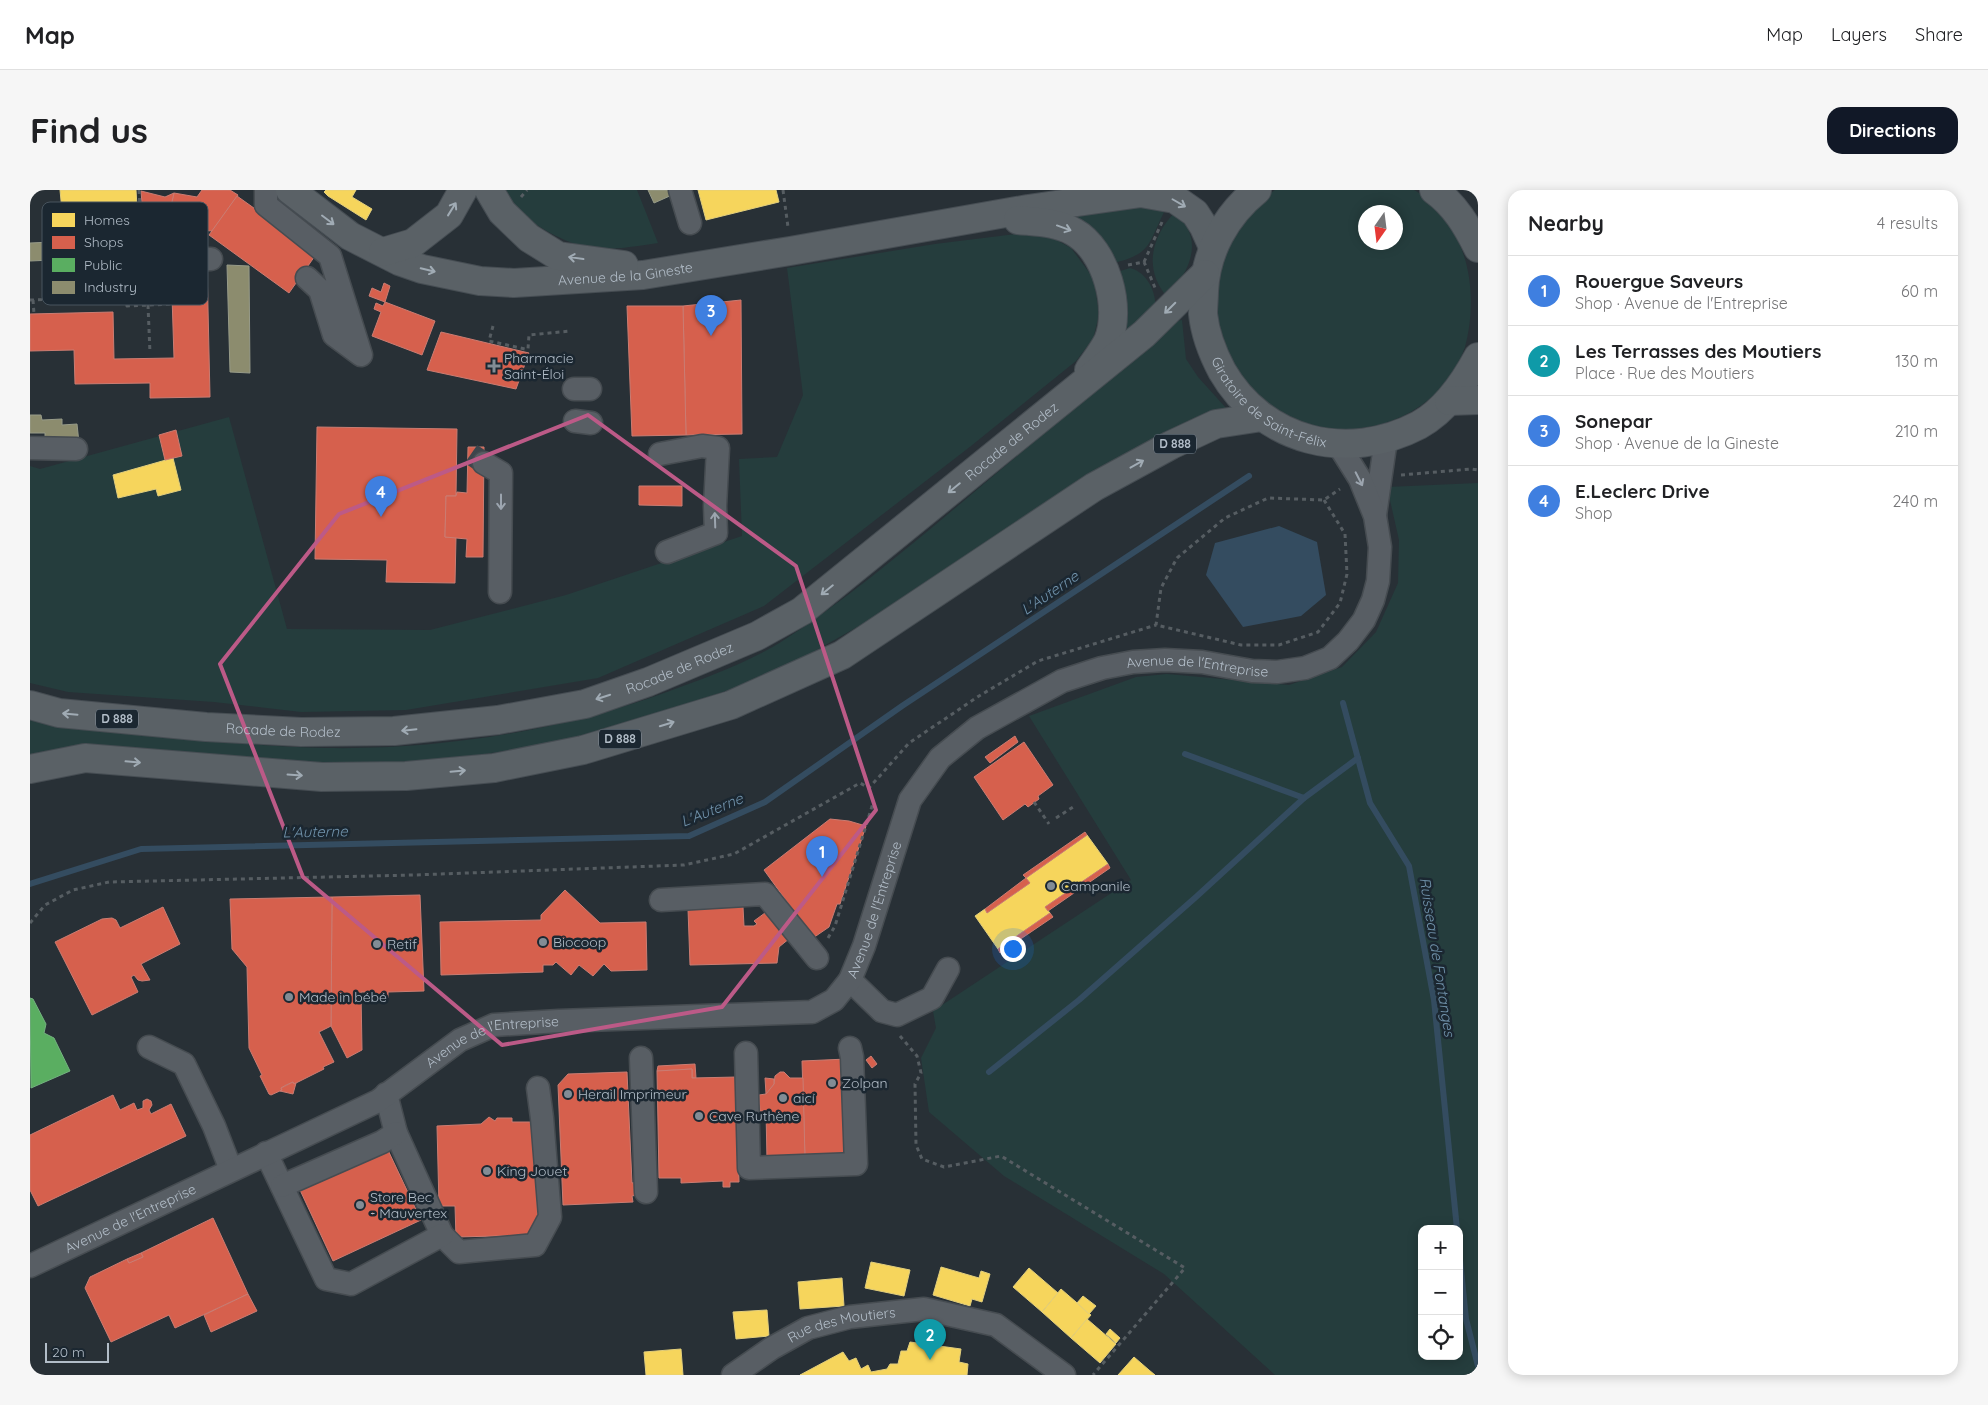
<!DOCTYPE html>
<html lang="en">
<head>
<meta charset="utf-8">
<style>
  :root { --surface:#fff; --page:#f6f6f6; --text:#202124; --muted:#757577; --line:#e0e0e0; --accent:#111827 }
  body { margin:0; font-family:Quicksand,sans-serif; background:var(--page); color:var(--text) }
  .controls { position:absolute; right:15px; bottom:15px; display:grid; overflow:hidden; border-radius:10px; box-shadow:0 2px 12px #0003 }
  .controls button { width:45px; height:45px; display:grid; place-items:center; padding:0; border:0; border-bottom:1px solid var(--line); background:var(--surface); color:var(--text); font:25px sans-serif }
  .compass { position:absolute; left:1328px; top:15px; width:45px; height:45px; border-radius:50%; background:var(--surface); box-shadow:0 2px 12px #0003; rotate:194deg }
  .scale { position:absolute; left:15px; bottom:12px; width:64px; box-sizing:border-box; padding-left:5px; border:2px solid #b2bdc8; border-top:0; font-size:14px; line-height:18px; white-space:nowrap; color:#b2bdc8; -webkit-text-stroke:4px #1b2731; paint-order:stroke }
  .you { position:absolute; left:982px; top:758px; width:18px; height:18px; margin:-12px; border:4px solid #fff; border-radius:50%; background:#1a73e8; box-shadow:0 0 0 8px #1a73e833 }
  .badge { display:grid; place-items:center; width:32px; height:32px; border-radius:50%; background:var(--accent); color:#fff; font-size:16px; font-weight:700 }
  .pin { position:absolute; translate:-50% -41px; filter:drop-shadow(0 1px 2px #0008) }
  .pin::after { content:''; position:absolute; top:26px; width:18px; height:15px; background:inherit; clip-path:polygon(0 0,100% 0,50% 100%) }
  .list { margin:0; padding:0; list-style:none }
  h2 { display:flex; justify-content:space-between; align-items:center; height:65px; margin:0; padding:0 20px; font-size:21px }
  h2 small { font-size:16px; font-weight:400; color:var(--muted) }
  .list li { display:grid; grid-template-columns:32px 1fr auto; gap:15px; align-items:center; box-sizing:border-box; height:70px; padding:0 20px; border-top:1px solid var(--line) }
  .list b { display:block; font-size:19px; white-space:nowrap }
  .list p { margin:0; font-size:16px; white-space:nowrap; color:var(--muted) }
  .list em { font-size:16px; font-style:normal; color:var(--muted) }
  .icon { flex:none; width:28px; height:28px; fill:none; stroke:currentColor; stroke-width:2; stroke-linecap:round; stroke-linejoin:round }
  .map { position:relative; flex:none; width:1448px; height:1185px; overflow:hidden; border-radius:15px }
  header { display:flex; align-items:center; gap:30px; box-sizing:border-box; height:70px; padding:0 25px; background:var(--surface); border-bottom:1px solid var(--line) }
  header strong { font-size:24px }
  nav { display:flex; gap:28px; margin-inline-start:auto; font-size:18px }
  .intro { display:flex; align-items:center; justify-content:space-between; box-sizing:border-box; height:120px; padding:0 30px }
  h1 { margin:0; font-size:35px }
  .button { padding:12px 22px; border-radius:15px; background:var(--accent); color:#fff; font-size:18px; font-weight:700 }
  main { display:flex; gap:30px; padding:0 30px }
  aside { flex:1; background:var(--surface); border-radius:15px; box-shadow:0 2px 12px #0003 }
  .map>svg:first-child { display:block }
</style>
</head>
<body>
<header>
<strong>Map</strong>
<nav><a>Map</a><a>Layers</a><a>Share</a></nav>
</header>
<div class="intro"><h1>Find us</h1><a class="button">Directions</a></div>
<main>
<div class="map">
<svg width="1448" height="1185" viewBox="0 0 1448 1185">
  <rect width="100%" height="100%" fill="#283036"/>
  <g fill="#253d3d" fill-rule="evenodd">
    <path d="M476,0H607L628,53C606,56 582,61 559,58C538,54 499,34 486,17C482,12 479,5 476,0Z"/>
    <path d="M1245,0C1280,0 1316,0 1351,0C1359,0 1377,0 1384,0C1389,2 1395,9 1399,13C1441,47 1448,109 1435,157C1432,165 1429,173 1424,179C1419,187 1413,195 1407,202C1387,222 1359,235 1331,238C1324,239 1315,241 1307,241C1194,230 1145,105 1219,20C1226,12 1237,6 1245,0ZM1336,22H1366V52H1336Z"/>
    <path d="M1098,16L1133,17L1134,22C1117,57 1121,64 1080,74L1040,23Z"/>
    <path d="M1145,22C1176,52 1159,79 1138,108C1113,80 1121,47 1145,22Z"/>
    <path d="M1010,41L1041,58L1064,89L1069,125L1063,149L1046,171L941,256L734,416L568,488L376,520L271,522L184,512L38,502L0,493V276L10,279L199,227L257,439L400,440L536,405L712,346L709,269L747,267L773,205L757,78L905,54Z"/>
    <path d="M1100,78C1117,82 1127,103 1125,119L1086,149L1087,82Z"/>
    <path d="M1152,130L1156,169L1168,187L1196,218L1152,234L1066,279L838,431L767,471L702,499L594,535L536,550L475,561L408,571L349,575L0,569V530C98,541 197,556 296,558C411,560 530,541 637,502C675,488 717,473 751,452C819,408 880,356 942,304C999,256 1056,208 1113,161L1141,132Z"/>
    <path d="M1448,293V1185H1245L1134,1084L974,986L899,922L891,868L906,838L903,821L1101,690L999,526L1106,487L1137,484L1259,495L1312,477L1346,442L1368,393L1369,350L1357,297ZM1392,1039H1429V1166H1392Z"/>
  </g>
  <path fill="#344c60" d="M1249,336L1287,352L1296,405L1271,426L1213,437L1176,385L1185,353Z"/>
  <g fill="#f6d55c" stroke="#e2ce7c">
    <path d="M30,0H106L107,17L32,21Z"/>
    <path d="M296,0H326L322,7L342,19L336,30L298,6L294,2Z"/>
    <path d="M668,0H746L749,12L676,30Z"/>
    <path d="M143,268L151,300L128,306L126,299L88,308L83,285Z"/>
    <path d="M1057,645L1078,674L1015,717L1020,723L968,759L945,726L955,719L957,723L1000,693L996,688Z"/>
    <path d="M841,1072L880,1080L874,1106L835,1098Z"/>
    <path d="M911,1077L949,1088L951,1081L960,1084L952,1112L942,1109L940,1116L903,1105Z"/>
    <path d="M999,1078L1028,1103L1012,1122L983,1097Z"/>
    <path d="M812,1088L814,1116L770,1119L768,1092Z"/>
    <path d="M1031,1099L1061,1125L1041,1148L1012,1122Z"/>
    <path d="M1053,1106L1066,1116L1059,1124L1047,1113Z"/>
    <path d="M737,1120L739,1146L706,1149L703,1122Z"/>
    <path d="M1057,1129L1086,1154L1070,1173L1041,1148Z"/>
    <path d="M1080,1139L1090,1148L1086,1153L1076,1144Z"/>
    <path d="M880,1152L931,1159L929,1172L938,1174L937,1185H770L813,1162L819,1171L826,1168L831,1179L838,1175L841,1182L857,1179L860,1174H868L871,1161H877Z"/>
    <path d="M651,1159L653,1185H616L614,1162Z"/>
    <path d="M1104,1167L1119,1180L1125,1185H1088Z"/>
  </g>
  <g fill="#d6604d" stroke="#cb7c72">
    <path d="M172,0H200L208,5L182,41L168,40L112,27V13L140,20L144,3L167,7Z"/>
    <path d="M111,1L135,7L144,3L140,20L112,13Z"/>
    <path d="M207,6L287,63L259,103L179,45Z"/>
    <path d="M177,74L180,207L120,208V193L45,194L44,160L0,161V124L83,122L84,169L144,168L141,75Z"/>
    <path d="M354,93L360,96L355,112L339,106L342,98L351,102Z"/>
    <path d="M711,110L712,244L656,245L653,116Z"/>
    <path d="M355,112L405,131L392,165L342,146L351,122L344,119L346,113L353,116Z"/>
    <path d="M597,116H653L656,245L602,246Z"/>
    <path d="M411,142L499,163L486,199L397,180Z"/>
    <path d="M287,237L427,239L426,306H416L415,347H426L425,393L356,392L357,370L285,369Z"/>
    <path d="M146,240L152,266L135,270L129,245Z"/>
    <path d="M438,257H454L453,367H436L437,349L415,347L416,306H426L427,302L437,303Z"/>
    <path d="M609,296H652V316L609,315Z"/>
    <path d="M985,546L988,552L960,573L955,567Z"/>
    <path d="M994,552L1023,595L1008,606L1009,609L998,617L995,614L973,630L944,587Z"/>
    <path d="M800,629L819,631L836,636L810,714H807L799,737L783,748L734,680Z"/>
    <path d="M1055,642L1057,645L996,688L993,685Z"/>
    <path d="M1078,674L1080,678L1018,721L1015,717Z"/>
    <path d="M996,688L1000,693L957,723L955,719Z"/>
    <path d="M535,700L570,733L616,732L617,780L581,781L574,774L563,786L549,775L541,785L526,772L523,775H513V782L411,785L410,732L511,730V725Z"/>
    <path d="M390,705L394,801L358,802V808H341V802H331L332,860L317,868L301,836L302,707Z"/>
    <path d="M302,707L301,836L289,842L304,872L293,877L294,879L264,894L263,892L256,895L251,898L252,900L241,905L239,904L230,886L232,885L219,858L217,777L202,759L200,709Z"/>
    <path d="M133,717L150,754L111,774L120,790L112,791L108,790L104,785L101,787L108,802L62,825L25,752L72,729L82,728L86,730L90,738Z"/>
    <path d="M713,717L714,736H724L727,734L724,731L739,720L760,748L749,757L747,773L660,775L658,719Z"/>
    <path d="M1020,723L1023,727L970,763L968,759Z"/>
    <path d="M841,866L847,874L842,878L836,870Z"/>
    <path d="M817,869L820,968L775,969L772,871Z"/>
    <path d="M665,874L666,888H662V879L627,881L628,876Z"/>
    <path d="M662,879V888L707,887L709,992H700V997H693V991L651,993V988H629L627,881Z"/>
    <path d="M597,882L602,993L607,992V1005L602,1006L603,1012L533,1015L528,895L538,884Z"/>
    <path d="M750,882H754L760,888H773L775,969L737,970L736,921H730L729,905L736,904L744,894L745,886Z"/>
    <path d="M735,888L744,889V894L736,904Z"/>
    <path d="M263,892L264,894L266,893L263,904L250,901L252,900L251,898Z"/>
    <path d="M83,905L90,920L104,913L107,920L113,918V911L117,909L121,911L122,915L119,920L121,924L141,914L156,946L8,1016L0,1000V945Z"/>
    <path d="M459,927L465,931L467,928H482V932H505L508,1045L426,1047L425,1016H409L407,936L451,934Z"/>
    <path d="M357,958L391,1030L303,1071L270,1000Z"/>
    <path d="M183,1028L218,1104L145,1138L139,1125L81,1152L55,1098L60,1087L97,1069L99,1073L113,1067L111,1063Z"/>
    <path d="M111,1063L113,1067L99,1073L97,1069Z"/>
    <path d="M218,1104L227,1121L181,1142L174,1125Z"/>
  </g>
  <path fill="#5aae61" stroke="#74b280" d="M0,808L3,809L16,834L14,843L24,848L40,881L1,898Z"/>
  <g fill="#8c8c6e" stroke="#979b89">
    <path d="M618,0H639L642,5L624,13Z"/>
    <path d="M112,48L113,66L0,71V53Z"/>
    <path d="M197,75L219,76L220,183L200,182Z"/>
    <path d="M0,225H11L12,230L32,229V235L47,234L49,253L15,248V243H0Z"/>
  </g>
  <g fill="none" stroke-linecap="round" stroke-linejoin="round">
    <g stroke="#344c60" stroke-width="6">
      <path d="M1313,513L1340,613L1379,676L1404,810L1427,1039"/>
      <path d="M1155,564L1274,608"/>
      <path d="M0,694L111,659L659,646L735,612L872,516L1219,286"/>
      <path d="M959,882L1049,810L1166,707L1274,608L1328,568"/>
      <path d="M1429,1060L1436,1129L1448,1176"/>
    </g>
    <path stroke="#3d454c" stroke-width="22" stroke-dasharray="22 11" stroke-linecap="butt" d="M441,264L454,273"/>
    <defs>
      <g id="minor">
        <path d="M236,0V15L300,66L331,165L304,145L290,100L277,88"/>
        <path d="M650,0L660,33"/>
        <path d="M116,71L181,69"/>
        <path d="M544,199H560"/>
        <path d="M545,231L561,233"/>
        <path d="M0,258L46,259"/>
        <path d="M630,264L672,256L688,258L685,316L686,343L637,362"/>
        <path d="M454,273L471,283L470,402"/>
        <path d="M1345,325L1356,249"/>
        <path d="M631,710L735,704L787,768"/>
        <path d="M820,790L852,821L867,825L902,808L918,779"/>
        <path d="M119,857L154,874L184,936L201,980"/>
        <path d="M716,863L719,978L826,974L822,867L820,858"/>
        <path d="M611,868L616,1002"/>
        <path d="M356,904L366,943L412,1045L429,1062L505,1055L520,1027L512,928L508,898"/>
        <path d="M236,963L296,1089L321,1094L412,1045"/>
        <path d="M252,996L352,952L366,943"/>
        <path id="s1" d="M0,1076L348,911L430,850L464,835L529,831L782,822L804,810L820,790L834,756L880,610L910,568L947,538L1032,491L1072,478L1103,472L1135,470L1172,472L1222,481L1247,482L1275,478L1300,468L1318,451L1334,430L1343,410L1348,391L1350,357L1345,326L1330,289L1308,254"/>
        <path id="s2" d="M703,1185L742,1158L778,1138L820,1127L894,1119L966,1135L1034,1185"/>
      </g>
      <g id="major">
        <path id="s3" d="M260,0L320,46L369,71L392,79L450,91L484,93L613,85L760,61L998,19L1111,3L1145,9L1165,23L1174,37L1183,57"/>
        <path d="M459,0L472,22L499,48L528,66L594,75"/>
        <path id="s4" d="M1227,0C1196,25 1176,61 1174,101C1174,108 1173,116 1173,124C1175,143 1183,164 1192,181C1233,252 1317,273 1389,235C1416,220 1434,193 1448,167"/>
        <path d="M1404,0C1425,15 1437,36 1448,58"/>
        <path d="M988,30C1007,32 1027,32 1044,42C1076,60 1092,118 1078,151C1073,161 1065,171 1059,180"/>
        <path d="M353,62L383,53L419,25L433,0"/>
        <path d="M1419,211L1448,210"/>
        <path id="s5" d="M0,515L29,523L176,537L271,542L364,541L468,530L555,514L618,492L727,446L772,421L1114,144L1175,84"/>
        <path d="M0,579L55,568L292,587L376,586L464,578L553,560L701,515L812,465L1064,297L1141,255L1186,234L1232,227"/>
      </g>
    </defs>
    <use href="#minor" stroke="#464c51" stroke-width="25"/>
    <use href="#major" stroke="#464d53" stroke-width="30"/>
    <g stroke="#565d62" stroke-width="3" stroke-dasharray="4 4" stroke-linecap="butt">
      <path d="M109,0L111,38L116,50"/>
      <path d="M753,0L758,37"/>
      <path d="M491,7L497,0"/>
      <path d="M1114,72L1132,32"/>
      <path d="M1098,75L1114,72L1126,100"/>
      <path d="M117,91L120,163"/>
      <path d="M0,110L96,107L97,116L142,114"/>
      <path d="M3,110L4,124"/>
      <path d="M463,136L459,151L495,159H498L499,145L541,141"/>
      <path d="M1371,285L1441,279L1448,280"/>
      <path d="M1294,310L1315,344L1317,384L1310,413L1288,442L1249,455H1211L1126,435L1131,398L1147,368L1195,328L1238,308L1294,310L1310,299"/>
      <path d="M1004,612L1019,634"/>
      <path d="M1026,628L1043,617"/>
      <path d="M0,733L15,715L43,700L79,692L384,685L654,675L704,664L830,593L839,598L879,553L949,506L1008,471L1126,435"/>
      <path d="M798,748L805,736L843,613"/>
      <path d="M870,846L887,866L891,883L885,894L886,955L892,969L914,977L971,966L1155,1078L1063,1185"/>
    </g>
    <use href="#minor" stroke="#585e64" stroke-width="22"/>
    <use href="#major" stroke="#5a6166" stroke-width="28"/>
  </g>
  <defs><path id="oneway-shaft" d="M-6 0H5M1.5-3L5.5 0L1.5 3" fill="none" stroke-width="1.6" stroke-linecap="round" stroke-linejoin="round" transform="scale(1.25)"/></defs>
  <g stroke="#a0abb4">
    <use href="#oneway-shaft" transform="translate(1149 13) rotate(30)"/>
    <use href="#oneway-shaft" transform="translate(422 19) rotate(-58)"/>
    <use href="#oneway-shaft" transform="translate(298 30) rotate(37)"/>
    <use href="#oneway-shaft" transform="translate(1034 38) rotate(20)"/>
    <use href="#oneway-shaft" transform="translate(546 68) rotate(-172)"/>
    <use href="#oneway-shaft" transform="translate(398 80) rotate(13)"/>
    <use href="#oneway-shaft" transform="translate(1140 118) rotate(135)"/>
    <use href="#oneway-shaft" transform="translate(1107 274) rotate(-29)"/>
    <use href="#oneway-shaft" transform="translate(924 298) rotate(141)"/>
    <use href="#oneway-shaft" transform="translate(797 400) rotate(141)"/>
    <use href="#oneway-shaft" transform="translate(573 507) rotate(162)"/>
    <use href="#oneway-shaft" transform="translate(40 524) rotate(-175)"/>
    <use href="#oneway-shaft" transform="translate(637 534) rotate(-17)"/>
    <use href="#oneway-shaft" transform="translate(379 540) rotate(174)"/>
    <use href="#oneway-shaft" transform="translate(103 572) rotate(5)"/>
    <use href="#oneway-shaft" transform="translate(428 581) rotate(-5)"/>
    <use href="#oneway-shaft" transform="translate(265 585) rotate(4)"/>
  </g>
  <g stroke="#9ca5af">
    <use href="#oneway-shaft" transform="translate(1329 289) rotate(63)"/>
    <use href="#oneway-shaft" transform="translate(471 312) rotate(90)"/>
    <use href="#oneway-shaft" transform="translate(685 330) rotate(-92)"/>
  </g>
  <path fill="none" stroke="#bc5a87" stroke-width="4" stroke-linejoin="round" d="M558,225L766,376L846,620L692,817L472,855L273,687L190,474L309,324Z"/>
  <g fill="#828c95" stroke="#1b2731" stroke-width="2">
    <path d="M461.5 168.5h5v5h5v5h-5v5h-5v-5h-5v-5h5z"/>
    <circle cx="1021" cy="696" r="5"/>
    <circle cx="513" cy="752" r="5"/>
    <circle cx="347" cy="754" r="5"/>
    <circle cx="259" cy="807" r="5"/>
    <circle cx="802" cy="893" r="5"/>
    <circle cx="538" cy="904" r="5"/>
    <circle cx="753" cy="908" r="5"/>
    <circle cx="669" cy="926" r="5"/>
    <circle cx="457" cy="981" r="5"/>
    <circle cx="330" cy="1015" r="5"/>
  </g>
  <g text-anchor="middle" stroke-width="5" stroke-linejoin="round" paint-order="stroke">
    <g fill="#1b2731" stroke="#85909b" stroke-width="1">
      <rect x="1124" y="244.5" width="42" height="19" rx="4"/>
      <rect x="66" y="519.5" width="42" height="19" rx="4"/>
      <rect x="569" y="539.5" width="42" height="19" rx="4"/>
    </g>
    <g font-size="12" font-weight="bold" fill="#b2bdc8">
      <text x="1145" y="258">D 888</text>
      <text x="87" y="533">D 888</text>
      <text x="590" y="553">D 888</text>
    </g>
    <g font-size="14" fill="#b2bdc8" stroke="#1b2731">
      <text dy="5" stroke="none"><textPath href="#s3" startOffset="360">Avenue de la Gineste</textPath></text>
      <text dy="5" stroke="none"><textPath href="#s4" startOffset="259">Giratoire de Saint-Félix</textPath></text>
      <text dy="5" stroke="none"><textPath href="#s5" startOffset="1065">Rocade de Rodez</textPath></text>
      <text dy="5" stroke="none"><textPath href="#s5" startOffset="660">Rocade de Rodez</textPath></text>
      <text dy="5" stroke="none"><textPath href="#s1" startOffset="1418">Avenue de l'Entreprise</textPath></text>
      <text dy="5" stroke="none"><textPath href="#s5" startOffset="255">Rocade de Rodez</textPath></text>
      <text dy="5" stroke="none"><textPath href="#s1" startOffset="968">Avenue de l'Entreprise</textPath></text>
      <text dy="5" stroke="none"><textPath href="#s1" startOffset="518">Avenue de l'Entreprise</textPath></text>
      <text dy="5" stroke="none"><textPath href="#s1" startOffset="111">Avenue de l'Entreprise</textPath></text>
      <text dy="5" stroke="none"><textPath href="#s2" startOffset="122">Rue des Moutiers</textPath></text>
    </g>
    <g font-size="14" fill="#b2bdc8" stroke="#1b2731" text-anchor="start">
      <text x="474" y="173">Pharmacie<tspan x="474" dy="16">Saint-Éloi</tspan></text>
      <text x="1031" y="701">Campanile</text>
      <text x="523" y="757">Biocoop</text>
      <text x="357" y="759">Retif</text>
      <text x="269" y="812">Made in bébé</text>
      <text x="812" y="898">Zolpan</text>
      <text x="548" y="909">Herail Imprimeur</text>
      <text x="763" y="913">aicí</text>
      <text x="679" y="931">Cave Ruthène</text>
      <text x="467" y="986">King Jouet</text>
      <text x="340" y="1012">Store Bec<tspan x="340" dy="16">- Mauvertex</tspan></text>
    </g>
    <g font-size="15" font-style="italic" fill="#7193ac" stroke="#1b2731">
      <text transform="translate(1020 403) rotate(-34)" y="5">L'Auterne</text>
      <text transform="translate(682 620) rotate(-22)" y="5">L'Auterne</text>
      <text transform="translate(285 642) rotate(-1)" y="5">L'Auterne</text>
      <text transform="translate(1407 767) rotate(81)" y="5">Ruisseau de Fontanges</text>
    </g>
  </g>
  <rect x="12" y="12" width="166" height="103" rx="8" fill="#1b2731" stroke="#48545e" stroke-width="1"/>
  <rect x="22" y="23" width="23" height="14" fill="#f6d55c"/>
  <rect x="22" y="46" width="23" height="13" fill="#d6604d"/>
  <rect x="22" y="68" width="23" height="14" fill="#5aae61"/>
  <rect x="22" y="91" width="23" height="13" fill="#8c8c6e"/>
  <g font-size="14" fill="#b2bdc8">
    <text x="54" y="35">Homes</text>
    <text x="54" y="57">Shops</text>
    <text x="54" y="80">Public</text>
    <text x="54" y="102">Industry</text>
  </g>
</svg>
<div class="controls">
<button>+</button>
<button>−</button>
<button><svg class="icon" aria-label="locate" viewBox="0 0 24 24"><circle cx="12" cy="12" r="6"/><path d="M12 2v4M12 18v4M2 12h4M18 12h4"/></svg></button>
</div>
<svg class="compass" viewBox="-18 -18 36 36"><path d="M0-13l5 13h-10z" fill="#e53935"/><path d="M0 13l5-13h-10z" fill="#757577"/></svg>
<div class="scale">20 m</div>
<div class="you"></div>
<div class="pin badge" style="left:792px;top:687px;background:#3f7fe0">1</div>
<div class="pin badge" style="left:900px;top:1170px;background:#0f9aa8">2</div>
<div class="pin badge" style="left:681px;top:146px;background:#3f7fe0">3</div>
<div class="pin badge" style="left:351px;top:327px;background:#3f7fe0">4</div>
</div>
<aside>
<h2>Nearby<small>4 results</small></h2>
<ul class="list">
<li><span class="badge" style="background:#3f7fe0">1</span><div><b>Rouergue Saveurs</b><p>Shop · Avenue de l'Entreprise</p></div><em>60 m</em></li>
<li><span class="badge" style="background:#0f9aa8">2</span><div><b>Les Terrasses des Moutiers</b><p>Place · Rue des Moutiers</p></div><em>130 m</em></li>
<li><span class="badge" style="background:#3f7fe0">3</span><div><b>Sonepar</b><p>Shop · Avenue de la Gineste</p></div><em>210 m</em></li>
<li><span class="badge" style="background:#3f7fe0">4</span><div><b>E.Leclerc Drive</b><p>Shop</p></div><em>240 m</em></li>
</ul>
</aside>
</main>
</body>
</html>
